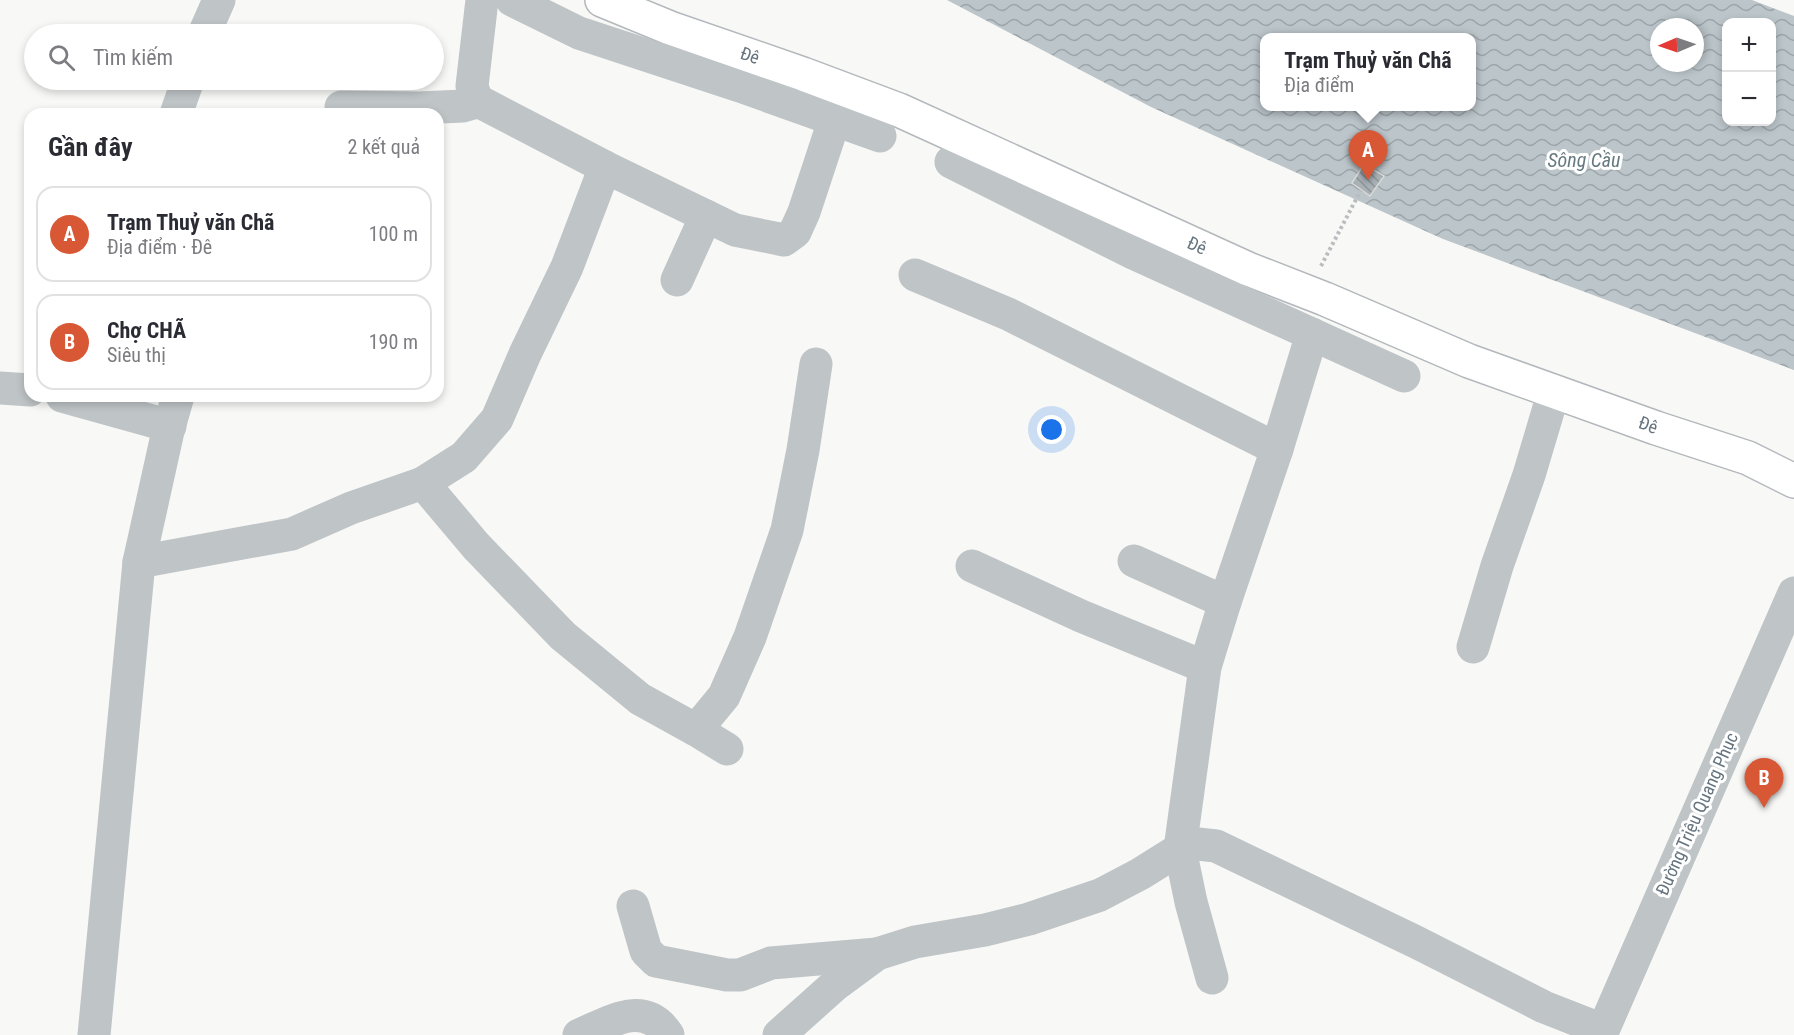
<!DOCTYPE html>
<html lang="vi">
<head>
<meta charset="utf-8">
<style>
  :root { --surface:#fff; --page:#f7f7f7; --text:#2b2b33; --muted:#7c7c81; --line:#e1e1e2; --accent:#d85836 }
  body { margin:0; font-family:"Roboto Condensed",sans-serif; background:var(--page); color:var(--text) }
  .controls { position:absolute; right:18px; top:18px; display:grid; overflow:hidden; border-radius:12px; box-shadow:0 3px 9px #0003 }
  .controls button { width:54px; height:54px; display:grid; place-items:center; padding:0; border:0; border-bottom:2px solid var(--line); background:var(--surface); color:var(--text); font:30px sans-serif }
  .compass { position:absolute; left:1650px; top:18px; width:54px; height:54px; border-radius:50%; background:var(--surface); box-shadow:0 3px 9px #0003; rotate:268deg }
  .you { position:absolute; left:1052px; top:430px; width:21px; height:21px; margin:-15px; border:4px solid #fff; border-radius:50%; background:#1a73e8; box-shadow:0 0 0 9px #1a73e833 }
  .badge { display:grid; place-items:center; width:39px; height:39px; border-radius:50%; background:var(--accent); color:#fff; font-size:20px; font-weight:700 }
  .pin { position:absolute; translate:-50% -50px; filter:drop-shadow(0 2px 3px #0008) }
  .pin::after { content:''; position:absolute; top:32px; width:21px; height:18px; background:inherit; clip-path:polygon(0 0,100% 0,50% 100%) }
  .popup { position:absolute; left:1260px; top:33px; width:216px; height:78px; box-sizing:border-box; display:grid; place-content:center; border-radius:12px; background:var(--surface); filter:drop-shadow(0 2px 4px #0005); font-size:20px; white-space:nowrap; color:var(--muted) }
  .popup b { font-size:22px; color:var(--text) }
  .popup::after { content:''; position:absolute; left:50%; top:100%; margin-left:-12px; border:12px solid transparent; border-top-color:var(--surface) }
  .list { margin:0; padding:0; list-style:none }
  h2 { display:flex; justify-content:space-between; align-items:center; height:78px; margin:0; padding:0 24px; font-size:26px }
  h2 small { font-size:20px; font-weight:400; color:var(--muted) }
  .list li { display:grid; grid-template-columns:39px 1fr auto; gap:18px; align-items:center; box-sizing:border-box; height:96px; margin:0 12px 12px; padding:0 12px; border:2px solid var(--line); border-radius:18px }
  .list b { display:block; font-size:22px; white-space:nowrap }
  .list p { margin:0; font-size:20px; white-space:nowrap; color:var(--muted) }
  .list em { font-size:20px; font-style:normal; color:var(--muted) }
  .icon { flex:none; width:33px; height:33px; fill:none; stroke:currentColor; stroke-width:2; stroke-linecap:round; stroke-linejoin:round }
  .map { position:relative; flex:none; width:1794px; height:1035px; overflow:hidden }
  .search { position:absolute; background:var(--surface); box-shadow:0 3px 9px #0003; left:24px; top:24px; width:420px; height:66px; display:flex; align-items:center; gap:15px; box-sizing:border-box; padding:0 21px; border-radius:33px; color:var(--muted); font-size:22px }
  .panel { position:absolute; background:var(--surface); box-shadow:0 3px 9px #0003; left:24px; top:108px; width:420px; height:294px; border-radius:18px }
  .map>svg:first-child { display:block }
</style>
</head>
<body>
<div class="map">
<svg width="1794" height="1035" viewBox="0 0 1794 1035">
  <defs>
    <pattern id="water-waves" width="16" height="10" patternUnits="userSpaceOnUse" patternTransform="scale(1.5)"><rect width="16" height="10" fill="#bbc5ca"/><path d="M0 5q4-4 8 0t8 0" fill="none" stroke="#9ca5a9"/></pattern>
    <pattern id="building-back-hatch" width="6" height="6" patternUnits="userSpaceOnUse" patternTransform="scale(1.5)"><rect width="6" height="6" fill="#a9b1b6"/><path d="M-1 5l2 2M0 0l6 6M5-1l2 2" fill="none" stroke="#8d9599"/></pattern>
  </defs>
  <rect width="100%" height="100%" fill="#f8f8f6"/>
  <path fill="url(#water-waves)" fill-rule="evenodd" d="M947,0H1752L1794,16V370L1443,239L1151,107ZM1726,22H1772V122H1726ZM1659,27H1695V63H1659ZM1264,38H1472V106H1264Z"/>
  <path fill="url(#building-back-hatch)" stroke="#dadad8" stroke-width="1.5" d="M1364,164L1384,176L1370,196L1352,183Z"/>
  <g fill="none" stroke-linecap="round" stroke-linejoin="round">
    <defs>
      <g id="major">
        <path id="s1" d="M602,0L670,28L803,74L899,110L1248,269L1325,299L1469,361L1656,428L1748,458L1794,481"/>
      </g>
    </defs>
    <use href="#major" stroke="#b3b8bc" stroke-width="36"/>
    <path stroke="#babdbf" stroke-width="4" stroke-dasharray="3 3" stroke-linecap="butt" d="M1321,266L1361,190"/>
    <g stroke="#bfc4c7" stroke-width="33">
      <path d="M512,0L579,33L740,86L880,136"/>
      <path d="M204,34L219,0"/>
      <path d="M477,102L472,86L482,0"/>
      <path d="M341,107L419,108L463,106L477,102L482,103L605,167L735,230L784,240L795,232L804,212L834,121"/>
      <path d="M176,114L188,80"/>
      <path d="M951,162L1133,253L1404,376"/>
      <path d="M915,275L1008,314L1277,449"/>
      <path d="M677,280L706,216"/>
      <path d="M0,388L30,390"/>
      <path d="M62,396L170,426"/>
      <path d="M423,483L476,546L563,636L640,699L696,730L727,749"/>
      <path d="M1134,561L1225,602"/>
      <path d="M139,562L292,534L351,508L423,483L464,457L497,419L525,354L567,267L605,167"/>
      <path d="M972,566L1081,616L1205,667"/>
      <path d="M1473,647L1497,566L1529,475L1554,391"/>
      <path d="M696,730L724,696L750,637L787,530L803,450L816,364"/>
      <path d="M633,906L646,951L656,961L727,975H740L771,963L877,954"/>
      <path d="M1212,978L1191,902L1180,849L1205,667L1225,602L1277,449L1312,334"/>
      <path d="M94,1035L139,562L168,431L178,396"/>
      <path d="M579,1035C609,1023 644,998 668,1035"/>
      <path d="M779,1035L835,985L877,954L915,942L985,930L1029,919L1100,895L1140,874L1180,849L1198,844L1216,846L1416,942L1544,1007L1603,1030"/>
      <path d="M1601,1035L1794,593"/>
    </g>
    <use href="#major" stroke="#fff" stroke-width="33"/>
  </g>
  <g text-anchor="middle" stroke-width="6" stroke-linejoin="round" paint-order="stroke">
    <g font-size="18" fill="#65747f" stroke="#fff">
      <text dy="6" stroke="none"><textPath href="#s1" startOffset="158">Đê</textPath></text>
      <text dy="6" stroke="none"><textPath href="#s1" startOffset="644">Đê</textPath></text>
      <text dy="6" stroke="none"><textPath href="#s1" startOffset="1130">Đê</textPath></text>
      <text transform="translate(1697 814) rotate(-66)" y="6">Đường Triệu Quang Phục</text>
    </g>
    <g font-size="20" font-style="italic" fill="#657980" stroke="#fff">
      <text x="1584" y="167">Sông Cầu</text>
    </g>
  </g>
</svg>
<div class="controls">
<button>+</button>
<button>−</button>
</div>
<svg class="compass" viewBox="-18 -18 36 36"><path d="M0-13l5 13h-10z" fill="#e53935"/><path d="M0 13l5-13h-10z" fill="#7c7c81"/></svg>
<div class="you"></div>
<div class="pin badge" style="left:1368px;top:180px">A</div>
<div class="popup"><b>Trạm Thuỷ văn Chã</b>Địa điểm</div>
<div class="pin badge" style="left:1764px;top:808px">B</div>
<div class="search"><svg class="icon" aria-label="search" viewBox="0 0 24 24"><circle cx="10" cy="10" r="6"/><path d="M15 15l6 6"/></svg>Tìm kiếm</div>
<section class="panel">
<h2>Gần đây<small>2 kết quả</small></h2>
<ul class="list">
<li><span class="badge">A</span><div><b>Trạm Thuỷ văn Chã</b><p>Địa điểm · Đê</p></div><em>100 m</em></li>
<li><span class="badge">B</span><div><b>Chợ CHÃ</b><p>Siêu thị</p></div><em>190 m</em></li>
</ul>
</section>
</div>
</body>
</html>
